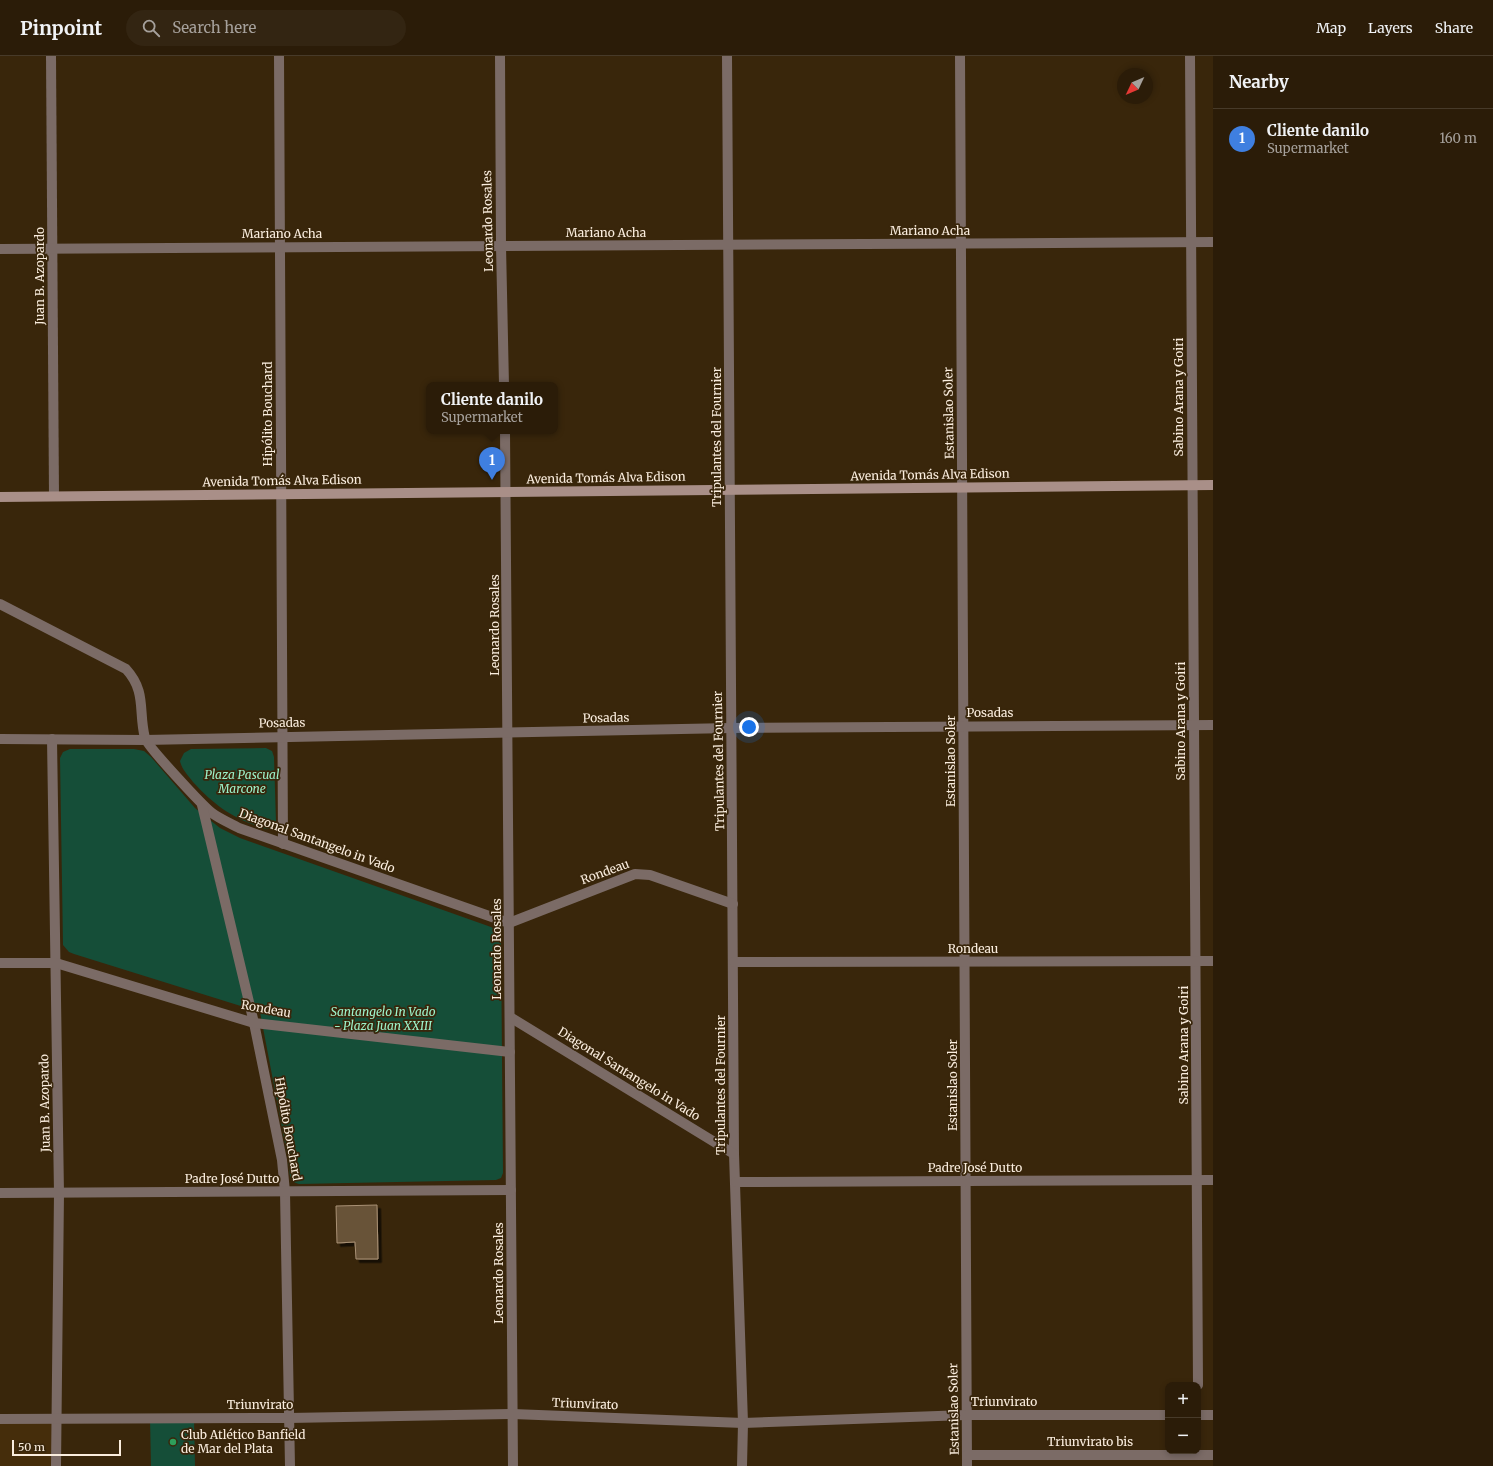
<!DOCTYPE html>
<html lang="en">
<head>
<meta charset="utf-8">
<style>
  :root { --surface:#2b1c08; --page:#332512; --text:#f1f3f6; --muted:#a6a19c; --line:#473a29; --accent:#1a73e8 }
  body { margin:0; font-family:Merriweather,serif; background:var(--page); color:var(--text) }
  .controls { position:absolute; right:12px; bottom:12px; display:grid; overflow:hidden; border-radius:8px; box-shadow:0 2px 6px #0003 }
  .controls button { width:36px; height:36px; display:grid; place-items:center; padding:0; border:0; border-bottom:1px solid var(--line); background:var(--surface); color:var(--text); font:20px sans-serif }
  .compass { position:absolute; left:1117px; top:12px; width:36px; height:36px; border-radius:50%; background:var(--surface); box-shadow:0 2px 6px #0003; rotate:226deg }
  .scale { position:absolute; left:12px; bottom:10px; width:109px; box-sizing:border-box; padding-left:4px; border:2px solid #faedde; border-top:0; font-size:11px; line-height:14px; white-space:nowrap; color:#faedde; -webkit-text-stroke:3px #39260b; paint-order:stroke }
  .you { position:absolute; left:749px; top:671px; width:14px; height:14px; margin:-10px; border:3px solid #fff; border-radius:50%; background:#1a73e8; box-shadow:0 0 0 6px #1a73e833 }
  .badge { display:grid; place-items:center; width:26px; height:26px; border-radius:50%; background:var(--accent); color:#fff; font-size:13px; font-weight:700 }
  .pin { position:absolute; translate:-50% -33px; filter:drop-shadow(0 1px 2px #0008) }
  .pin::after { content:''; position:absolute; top:21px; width:14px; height:12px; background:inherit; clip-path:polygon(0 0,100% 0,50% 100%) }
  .popup { position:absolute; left:426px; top:326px; width:132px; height:52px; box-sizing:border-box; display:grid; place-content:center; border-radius:8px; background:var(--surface); filter:drop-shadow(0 1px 3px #0005); font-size:13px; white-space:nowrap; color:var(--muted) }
  .popup b { font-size:15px; color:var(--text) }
  .popup::after { content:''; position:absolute; left:50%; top:100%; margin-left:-8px; border:8px solid transparent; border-top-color:var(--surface) }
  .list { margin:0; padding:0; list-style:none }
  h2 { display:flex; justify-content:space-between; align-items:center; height:52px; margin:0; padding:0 16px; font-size:17px }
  h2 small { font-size:13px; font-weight:400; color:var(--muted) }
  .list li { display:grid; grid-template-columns:26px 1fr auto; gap:12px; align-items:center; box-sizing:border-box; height:60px; padding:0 16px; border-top:1px solid var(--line) }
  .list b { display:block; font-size:15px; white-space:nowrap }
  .list p { margin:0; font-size:13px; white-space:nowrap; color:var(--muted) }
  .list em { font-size:13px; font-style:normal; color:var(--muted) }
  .icon { flex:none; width:22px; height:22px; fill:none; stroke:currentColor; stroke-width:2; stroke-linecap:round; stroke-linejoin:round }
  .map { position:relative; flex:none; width:1213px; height:1410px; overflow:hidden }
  header { display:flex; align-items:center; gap:24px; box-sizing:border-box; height:56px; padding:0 20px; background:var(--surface); border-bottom:1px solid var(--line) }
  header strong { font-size:19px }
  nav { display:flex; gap:22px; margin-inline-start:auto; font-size:14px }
  .search { width:280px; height:36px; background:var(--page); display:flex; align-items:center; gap:10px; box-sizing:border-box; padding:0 14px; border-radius:22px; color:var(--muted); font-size:15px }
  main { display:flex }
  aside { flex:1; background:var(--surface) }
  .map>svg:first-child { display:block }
</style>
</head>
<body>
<header>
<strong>Pinpoint</strong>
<div class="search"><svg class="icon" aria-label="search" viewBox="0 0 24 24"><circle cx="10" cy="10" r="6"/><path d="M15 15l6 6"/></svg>Search here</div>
<nav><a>Map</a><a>Layers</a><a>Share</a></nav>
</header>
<main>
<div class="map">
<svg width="1213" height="1410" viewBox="0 0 1213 1410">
  <defs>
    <filter id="shadow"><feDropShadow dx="3.5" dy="3.5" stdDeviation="0" flood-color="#0009"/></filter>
  </defs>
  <rect width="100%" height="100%" fill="#39260b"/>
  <path fill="#452d0b" d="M55,1362L56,1410H0V1363Z"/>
  <g fill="#154e38">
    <path d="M266,692L272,695L274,701L276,766C274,771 271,773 266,773C234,763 216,751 193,726C188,719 182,714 180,705L184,697L191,693Z"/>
    <path d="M70,693H134L144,695L151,701L195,752L220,772L240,782L491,871L498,876L501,885L503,1117L501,1122L496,1124L299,1128L293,1126L290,1120L288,1103L260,956L74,898L69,896L63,889L60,702L63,696Z"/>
    <path d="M150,1362H194L195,1410H151Z"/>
  </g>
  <path fill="#685238" stroke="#a99175" filter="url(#shadow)" d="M377,1149L378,1203H356L355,1186L337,1187L336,1150Z"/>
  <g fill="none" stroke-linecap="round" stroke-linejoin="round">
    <g stroke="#7b6b66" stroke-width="10">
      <path d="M51,0L54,440"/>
      <path d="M279,0L283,788"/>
      <path d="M500,0L501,190L504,329"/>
      <path d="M727,0L734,1098L743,1367L742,1410"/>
      <path d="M960,0L967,1410"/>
      <path d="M1190,0L1198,1329"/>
      <path d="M0,193L1213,186"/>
      <path d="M505,375L513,1410"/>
      <path d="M0,548L126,613C147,636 138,655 145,682C147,690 203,750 212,757C220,763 230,767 239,772L509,867L635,818L650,819L733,848"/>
      <path d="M0,683L145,684L731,672L1213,669"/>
      <path d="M52,683L59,1137L56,1410"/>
      <path d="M202,749L254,967L282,1104L285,1136L290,1410"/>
      <path d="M734,906L1213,905"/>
      <path d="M0,907H56L254,967L510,996"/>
      <path d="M510,961L734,1098"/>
      <path d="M736,1126L1213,1124"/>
      <path d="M0,1137L511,1134"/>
      <path d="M1198,1359H1213"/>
      <path d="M0,1363L289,1362L513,1358L743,1367L966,1359H1168"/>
      <path d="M967,1399H1213"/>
    </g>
    <path stroke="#a98f88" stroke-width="10" d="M0,441L1213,429"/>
  </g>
  <circle fill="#2e9e5b" stroke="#39260b" stroke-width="1.5" cx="173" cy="1386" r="4"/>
  <g text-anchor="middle" stroke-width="3.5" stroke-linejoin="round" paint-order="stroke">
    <g font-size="12" fill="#faedde" stroke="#39260b">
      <text transform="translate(488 165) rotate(-91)" y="4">Leonardo Rosales</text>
      <text x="930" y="179">Mariano Acha</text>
      <text x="606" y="181">Mariano Acha</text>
      <text x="282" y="182">Mariano Acha</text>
      <text transform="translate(40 220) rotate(-90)" y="4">Juan B. Azopardo</text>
      <text transform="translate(1179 341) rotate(-90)" y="4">Sabino Arana y Goiri</text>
      <text transform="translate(949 357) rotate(-91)" y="4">Estanislao Soler</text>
      <text transform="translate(268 358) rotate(-90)" y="4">Hipólito Bouchard</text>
      <text transform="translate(717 381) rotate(-90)" y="4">Tripulantes del Fournier</text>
      <text transform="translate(930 419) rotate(-1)" y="4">Avenida Tomás Alva Edison</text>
      <text transform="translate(606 422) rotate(-1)" y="4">Avenida Tomás Alva Edison</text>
      <text transform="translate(282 425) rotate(-1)" y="4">Avenida Tomás Alva Edison</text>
      <text transform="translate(495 569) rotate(-90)" y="4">Leonardo Rosales</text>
      <text x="990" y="661">Posadas</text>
      <text transform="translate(606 662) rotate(-1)" y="4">Posadas</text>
      <text transform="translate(1181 665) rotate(-90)" y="4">Sabino Arana y Goiri</text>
      <text transform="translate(282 667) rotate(-1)" y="4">Posadas</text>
      <text transform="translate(719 705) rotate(-91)" y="4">Tripulantes del Fournier</text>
      <text transform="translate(951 705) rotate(-90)" y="4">Estanislao Soler</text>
      <text transform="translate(317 785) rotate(20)" y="4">Diagonal Santangelo in Vado</text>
      <text transform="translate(605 816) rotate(-20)" y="4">Rondeau</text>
      <text transform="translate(497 893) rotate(-90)" y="4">Leonardo Rosales</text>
      <text x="973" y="897">Rondeau</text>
      <text transform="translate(266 953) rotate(10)" y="4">Rondeau</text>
      <text transform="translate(1184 989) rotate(-90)" y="4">Sabino Arana y Goiri</text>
      <text transform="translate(629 1018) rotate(32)" y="4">Diagonal Santangelo in Vado</text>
      <text transform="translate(721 1029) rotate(-90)" y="4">Tripulantes del Fournier</text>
      <text transform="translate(953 1029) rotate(-90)" y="4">Estanislao Soler</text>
      <text transform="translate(45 1047) rotate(-91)" y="4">Juan B. Azopardo</text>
      <text transform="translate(288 1073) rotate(80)" y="4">Hipólito Bouchard</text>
      <text x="975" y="1116">Padre José Dutto</text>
      <text x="232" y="1127">Padre José Dutto</text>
      <text transform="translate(499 1217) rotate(-90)" y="4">Leonardo Rosales</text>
      <text x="1004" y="1350">Triunvirato</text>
      <text transform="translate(585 1348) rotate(2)" y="4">Triunvirato</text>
      <text x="260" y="1353">Triunvirato</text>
      <text transform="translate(954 1353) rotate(-91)" y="4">Estanislao Soler</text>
      <text x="1090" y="1390">Triunvirato bis</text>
    </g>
    <g font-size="12" font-style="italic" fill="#9cf3cb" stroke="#39260b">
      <text x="242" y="723">Plaza Pascual<tspan x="242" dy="14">Marcone</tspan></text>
      <text x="383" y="960">Santangelo In Vado<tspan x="383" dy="14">- Plaza Juan XXIII</tspan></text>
    </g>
    <g font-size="12" fill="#faedde" stroke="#39260b" text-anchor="start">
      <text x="181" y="1383">Club Atlético Banfield<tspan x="181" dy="14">de Mar del Plata</tspan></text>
    </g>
  </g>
</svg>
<div class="controls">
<button>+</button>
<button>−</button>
</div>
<svg class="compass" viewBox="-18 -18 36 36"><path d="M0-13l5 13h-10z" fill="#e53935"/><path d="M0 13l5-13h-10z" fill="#a6a19c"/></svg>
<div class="scale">50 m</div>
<div class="you"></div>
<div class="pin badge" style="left:492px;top:424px;background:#3f7fe0">1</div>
<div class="popup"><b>Cliente danilo</b>Supermarket</div>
</div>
<aside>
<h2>Nearby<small></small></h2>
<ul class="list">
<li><span class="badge" style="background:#3f7fe0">1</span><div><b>Cliente danilo</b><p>Supermarket</p></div><em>160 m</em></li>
</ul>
</aside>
</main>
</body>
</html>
